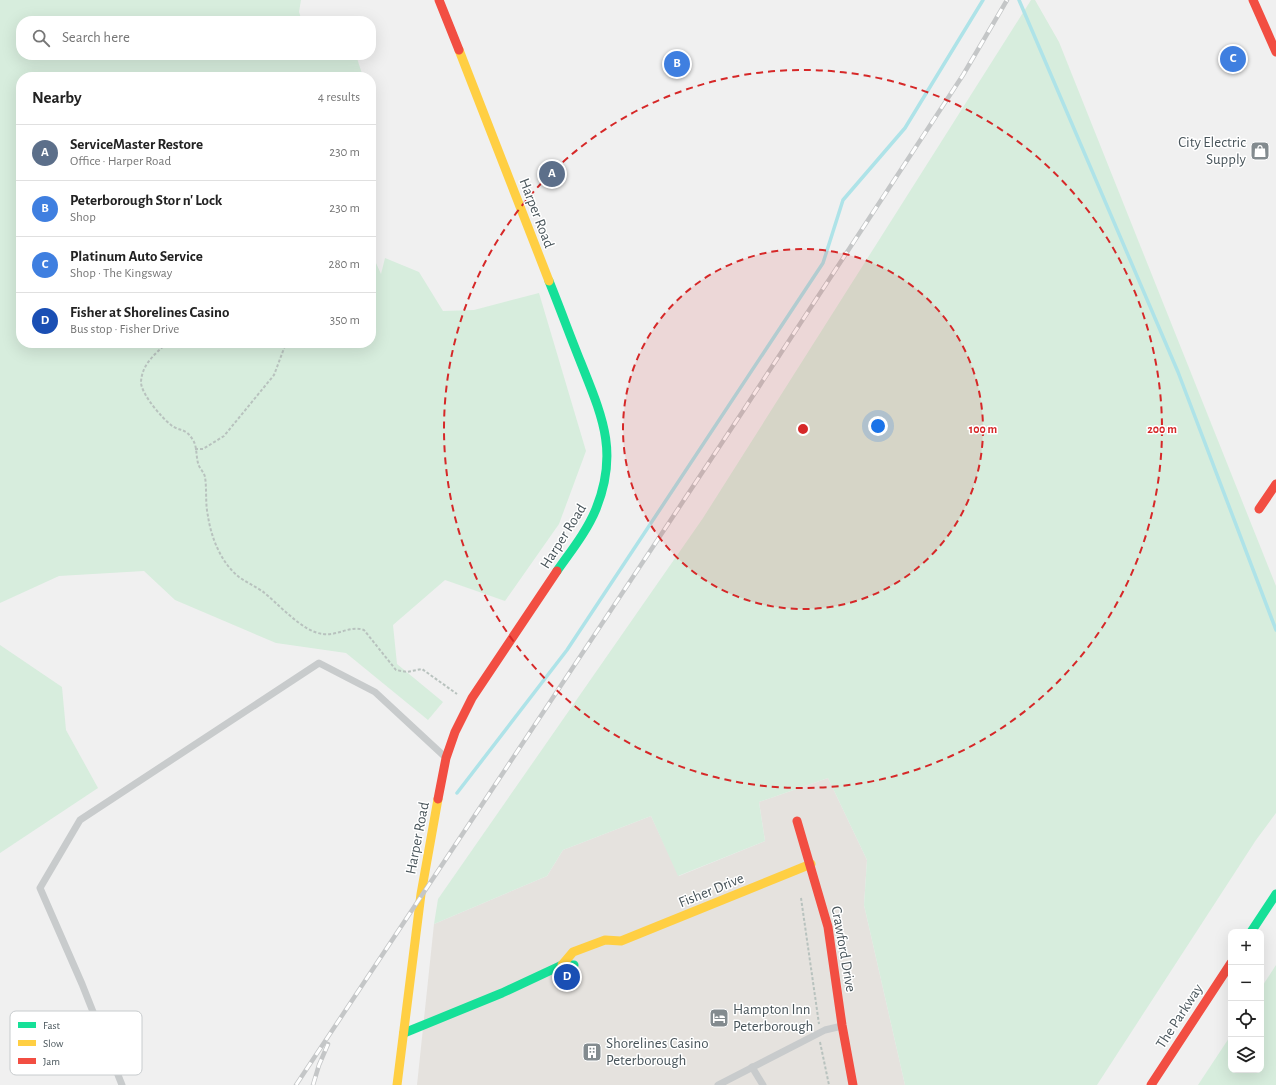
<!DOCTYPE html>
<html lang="en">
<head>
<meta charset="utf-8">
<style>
  :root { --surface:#fff; --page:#f6f6f6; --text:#222; --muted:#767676; --line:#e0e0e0; --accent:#0b8043 }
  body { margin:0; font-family:"Alegreya Sans",sans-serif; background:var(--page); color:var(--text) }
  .controls { position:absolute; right:12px; bottom:12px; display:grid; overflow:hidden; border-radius:8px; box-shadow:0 4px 16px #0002 }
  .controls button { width:36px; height:36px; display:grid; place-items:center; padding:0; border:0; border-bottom:1px solid var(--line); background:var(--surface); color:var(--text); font:20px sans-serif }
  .you { position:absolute; left:878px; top:426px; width:14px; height:14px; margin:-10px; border:3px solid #fff; border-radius:50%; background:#1a73e8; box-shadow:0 0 0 6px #1a73e833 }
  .badge { display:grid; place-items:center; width:26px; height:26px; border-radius:50%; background:var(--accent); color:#fff; font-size:13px; font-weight:700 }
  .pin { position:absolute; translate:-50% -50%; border:2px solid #fff; box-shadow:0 1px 4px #0006 }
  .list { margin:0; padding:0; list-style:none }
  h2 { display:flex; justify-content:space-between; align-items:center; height:52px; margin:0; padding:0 16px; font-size:17px }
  h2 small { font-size:13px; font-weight:400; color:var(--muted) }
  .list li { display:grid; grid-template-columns:26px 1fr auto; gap:12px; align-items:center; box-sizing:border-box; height:56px; padding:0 16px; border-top:1px solid var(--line) }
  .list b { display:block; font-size:15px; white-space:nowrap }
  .list p { margin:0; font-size:13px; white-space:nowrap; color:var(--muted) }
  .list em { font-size:13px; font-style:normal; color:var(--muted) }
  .icon { flex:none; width:22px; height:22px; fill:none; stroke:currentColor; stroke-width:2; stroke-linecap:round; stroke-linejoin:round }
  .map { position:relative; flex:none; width:1276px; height:1085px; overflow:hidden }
  .search { position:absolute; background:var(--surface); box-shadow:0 4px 16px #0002; left:16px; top:16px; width:360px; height:44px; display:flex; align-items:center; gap:10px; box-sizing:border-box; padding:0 14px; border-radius:16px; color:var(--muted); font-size:15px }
  .panel { position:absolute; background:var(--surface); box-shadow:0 4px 16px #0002; left:16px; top:72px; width:360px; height:276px; border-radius:16px }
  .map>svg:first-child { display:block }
</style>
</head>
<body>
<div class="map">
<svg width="1276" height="1085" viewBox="0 0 1276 1085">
  <rect width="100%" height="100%" fill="#f0f0f0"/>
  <path fill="#e5e2de" d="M828,778L867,860L864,905L905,1085H417L434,924L547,876L563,850L651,816L679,876L765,841L759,802Z"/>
  <g fill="#d7eddd">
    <path d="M0,0H301L299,12L302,21H21V55H356L363,77H21V343H371V252L381,274L385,258L419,272L443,311L474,310L539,293L586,451L559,524L505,601L445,580L393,625L397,664L443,702L428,720L346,653L276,643L175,600L144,571L59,576L0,603Z"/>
    <path d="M1031,0H1035L1059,42L1276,586V813L1256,840L1097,1085H905L864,905L867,860L828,778L759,802L765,841L678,876L651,816L563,850L547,876L434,924L438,899L703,518Z"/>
    <path d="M0,645L62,687L66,730L98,788L0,853Z"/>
    <path d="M1276,965V1085H1198L1231,1035V1070H1261V988Z"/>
  </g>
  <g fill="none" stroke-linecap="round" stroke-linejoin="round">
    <g stroke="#aee3e8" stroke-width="3.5">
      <path d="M1019,0L1178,372L1276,630"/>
      <path d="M457,793L567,650L823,263L843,200L905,128L983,0"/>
    </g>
    <g stroke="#b8c2be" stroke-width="2" stroke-dasharray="3 2" stroke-linecap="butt">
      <path d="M167,343C155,354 142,364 141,382C141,394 162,418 171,425C180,432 185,427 193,440C197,446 196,456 198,463C199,468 204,472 205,477C207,489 205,503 208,516C211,537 221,563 239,577C246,582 254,586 262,591C278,603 302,632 323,634C338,636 350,625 364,630L396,670L407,672L422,669L457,694"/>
      <path d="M195,449H203L224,436L274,375L286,343"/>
      <path d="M801,898L819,1024"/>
      <path d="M820,1042L829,1085"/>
    </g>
    <g stroke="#c8cbcc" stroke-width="7">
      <path d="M752,1067L763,1085"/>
      <path d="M122,1085L82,984L40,888L80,820L319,663L375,692L444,756"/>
      <path d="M718,1085L825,1030L842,1026"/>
    </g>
    <g stroke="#16e098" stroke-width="9">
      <path d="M549,281C560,308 570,336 581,363C602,416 619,452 596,509C587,531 571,551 557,571"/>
      <path d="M1251,932L1276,894"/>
      <path d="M404,1033L502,993L562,965H574"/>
    </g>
    <g stroke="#ffcf43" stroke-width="9">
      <path d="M459,50L549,281"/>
      <path d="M562,965L573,952L605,940L621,941L811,864"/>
      <path d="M397,1085L421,894L438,799"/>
    </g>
    <g stroke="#f24e42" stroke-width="9">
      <path d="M439,0L459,50"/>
      <path d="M1253,0L1276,52"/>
      <path d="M1259,509L1276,484"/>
      <path d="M438,799L446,758L455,732L472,698L557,571"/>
      <path d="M797,821L828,927L842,1025L853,1085"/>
      <path d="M1151,1085L1231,963"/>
    </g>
    <defs>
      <g id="rail">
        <path d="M296,1085L743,411L963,75L1007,0"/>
        <path d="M313,1085L319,1065L328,1044"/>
      </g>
    </defs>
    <use href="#rail" stroke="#c4c6c7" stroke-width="4.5"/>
    <use href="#rail" stroke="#fff" stroke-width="3" stroke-dasharray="9" stroke-linecap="butt"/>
  </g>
  <circle cx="803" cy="429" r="180" fill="#d62828" fill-opacity=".12"/>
  <g fill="none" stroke="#d62828" stroke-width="2" stroke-dasharray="7 5">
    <circle cx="803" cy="429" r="180"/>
    <circle cx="803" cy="429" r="359"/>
  </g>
  <defs>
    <symbol id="shop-square" viewBox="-11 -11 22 22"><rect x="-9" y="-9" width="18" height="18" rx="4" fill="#838b8f" stroke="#fff"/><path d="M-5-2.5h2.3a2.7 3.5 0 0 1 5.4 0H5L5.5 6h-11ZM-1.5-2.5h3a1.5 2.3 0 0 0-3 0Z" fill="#fff"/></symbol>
    <symbol id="hotel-square" viewBox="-11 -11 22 22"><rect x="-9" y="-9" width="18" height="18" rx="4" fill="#838b8f" stroke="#fff"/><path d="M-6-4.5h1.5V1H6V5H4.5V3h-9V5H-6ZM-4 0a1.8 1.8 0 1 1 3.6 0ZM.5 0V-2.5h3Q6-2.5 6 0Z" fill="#fff"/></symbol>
    <symbol id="building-square" viewBox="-11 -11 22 22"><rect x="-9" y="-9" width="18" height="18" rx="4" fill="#838b8f" stroke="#fff"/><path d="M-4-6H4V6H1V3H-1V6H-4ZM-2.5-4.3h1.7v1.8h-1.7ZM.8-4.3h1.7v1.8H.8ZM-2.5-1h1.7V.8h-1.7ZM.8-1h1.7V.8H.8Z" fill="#fff"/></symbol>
  </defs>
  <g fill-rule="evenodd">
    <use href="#shop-square" x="1249" y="140" width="22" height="22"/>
    <use href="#hotel-square" x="708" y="1007" width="22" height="22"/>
    <use href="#building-square" x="581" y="1041" width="22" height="22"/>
  </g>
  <g text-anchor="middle" stroke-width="3" stroke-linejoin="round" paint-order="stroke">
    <g font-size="15" fill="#49555b" stroke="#fff" text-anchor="start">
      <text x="1246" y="147" text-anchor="end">City Electric<tspan x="1246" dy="17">Supply</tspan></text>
      <text x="733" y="1014">Hampton Inn<tspan x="733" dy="17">Peterborough</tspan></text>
      <text x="606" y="1048">Shorelines Casino<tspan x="606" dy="17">Peterborough</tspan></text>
    </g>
    <g font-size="15" fill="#49555b" stroke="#fff">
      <text transform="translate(537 213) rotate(69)" y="5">Harper Road</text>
      <text transform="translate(563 536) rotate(-58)" y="5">Harper Road</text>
      <text transform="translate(417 838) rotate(-79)" y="5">Harper Road</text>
      <text transform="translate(711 890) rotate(-22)" y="5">Fisher Drive</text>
      <text transform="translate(844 949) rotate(80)" y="5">Crawford Drive</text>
      <text transform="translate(1179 1016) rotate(-57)" y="5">The Parkway</text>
    </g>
  </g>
  <rect x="10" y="1011" width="132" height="64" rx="6" fill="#fff" stroke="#c8ccce" stroke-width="1"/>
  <rect x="18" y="1022" width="18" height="6" fill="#16e098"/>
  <rect x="18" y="1040" width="18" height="6" fill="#ffcf43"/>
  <rect x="18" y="1058" width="18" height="6" fill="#f24e42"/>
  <g font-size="11" fill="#49555b">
    <text x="43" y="1029">Fast</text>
    <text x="43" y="1047">Slow</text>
    <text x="43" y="1065">Jam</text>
  </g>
  <circle cx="803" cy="429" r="6" fill="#d62828" stroke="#fff" stroke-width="2"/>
  <g font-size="12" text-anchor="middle" font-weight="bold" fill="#d62828" stroke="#fff" stroke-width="3" stroke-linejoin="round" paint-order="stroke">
    <text x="983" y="433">100 m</text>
    <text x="1162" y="433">200 m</text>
  </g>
</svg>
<div class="controls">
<button>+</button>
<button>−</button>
<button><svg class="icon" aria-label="locate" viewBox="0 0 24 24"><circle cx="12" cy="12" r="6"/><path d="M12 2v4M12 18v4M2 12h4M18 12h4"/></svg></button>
<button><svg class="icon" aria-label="layers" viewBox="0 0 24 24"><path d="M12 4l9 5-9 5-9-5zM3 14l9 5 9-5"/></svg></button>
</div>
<div class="you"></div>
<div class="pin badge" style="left:552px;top:174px;background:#5c6f8a">A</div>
<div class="pin badge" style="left:677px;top:64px;background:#3f7fe0">B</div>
<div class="pin badge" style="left:1233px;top:59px;background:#3f7fe0">C</div>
<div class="pin badge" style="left:567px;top:977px;background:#1a4fb4">D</div>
<div class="search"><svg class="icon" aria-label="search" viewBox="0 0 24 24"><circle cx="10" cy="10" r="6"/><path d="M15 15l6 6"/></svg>Search here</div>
<section class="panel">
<h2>Nearby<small>4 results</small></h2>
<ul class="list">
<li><span class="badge" style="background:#5c6f8a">A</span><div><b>ServiceMaster Restore</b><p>Office · Harper Road</p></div><em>230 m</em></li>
<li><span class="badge" style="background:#3f7fe0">B</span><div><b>Peterborough Stor n' Lock</b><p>Shop</p></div><em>230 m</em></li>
<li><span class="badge" style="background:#3f7fe0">C</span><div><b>Platinum Auto Service</b><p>Shop · The Kingsway</p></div><em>280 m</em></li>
<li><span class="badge" style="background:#1a4fb4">D</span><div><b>Fisher at Shorelines Casino</b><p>Bus stop · Fisher Drive</p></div><em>350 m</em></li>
</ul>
</section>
</div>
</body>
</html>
